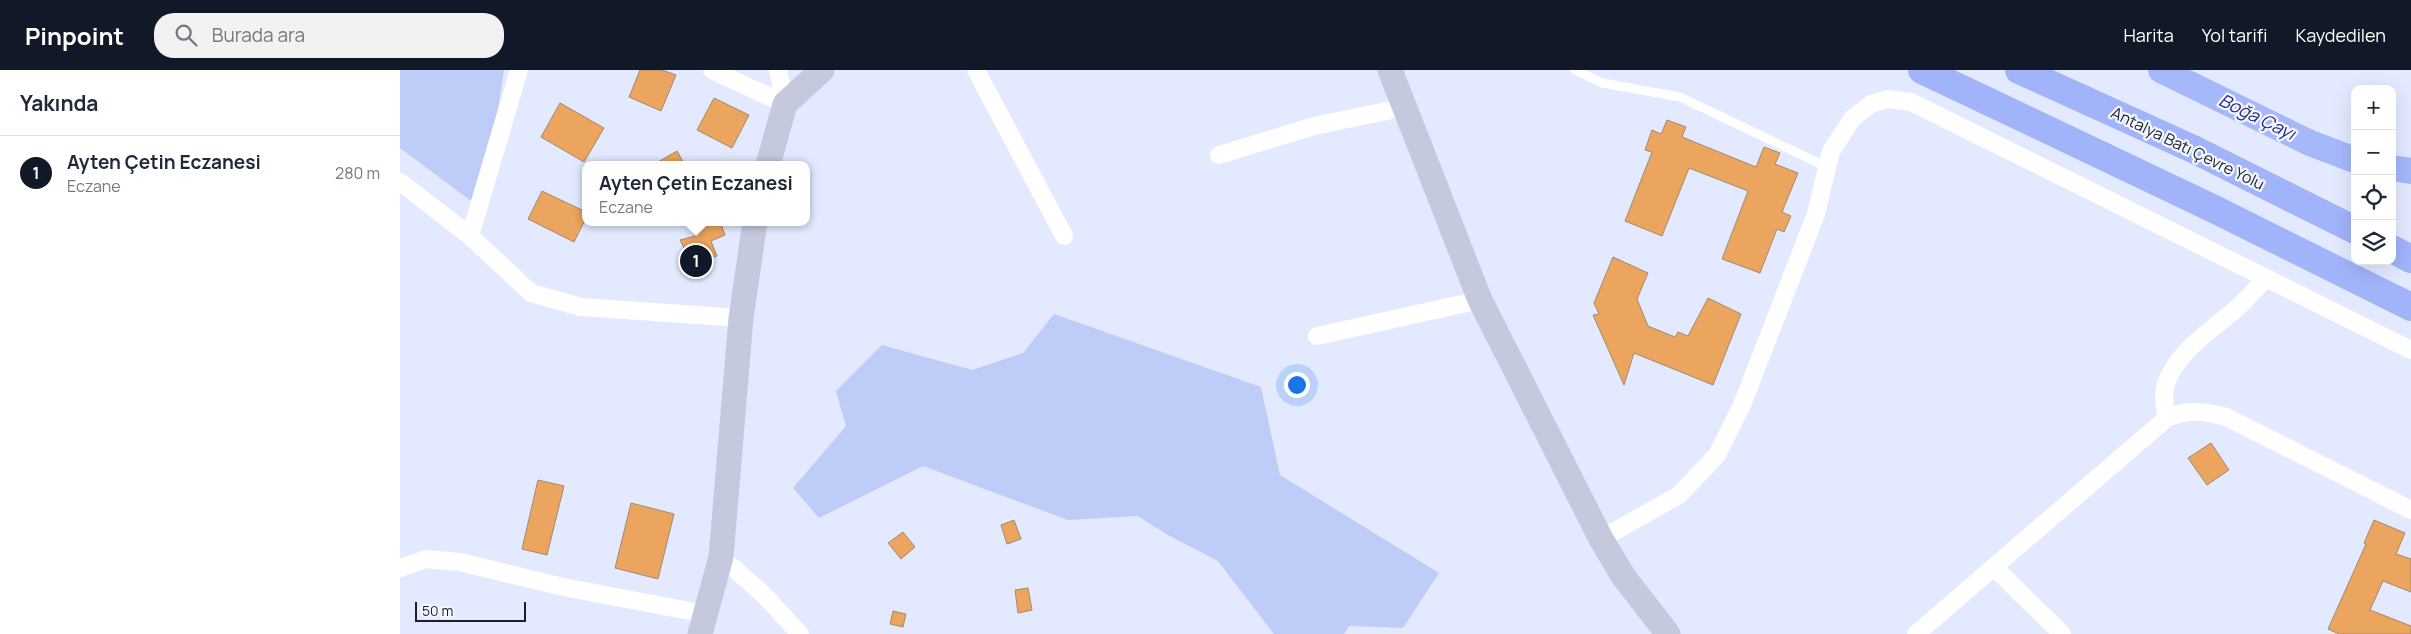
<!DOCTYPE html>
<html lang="tr">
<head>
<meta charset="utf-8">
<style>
  :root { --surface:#fff; --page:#f2f2f3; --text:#1f2937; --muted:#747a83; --line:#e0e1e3; --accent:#111827 }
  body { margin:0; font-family:Manrope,sans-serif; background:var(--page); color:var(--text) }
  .controls { position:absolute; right:15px; top:15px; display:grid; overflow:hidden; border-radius:10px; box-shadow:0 5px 20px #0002 }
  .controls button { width:45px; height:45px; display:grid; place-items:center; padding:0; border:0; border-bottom:1px solid var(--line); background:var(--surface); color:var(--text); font:25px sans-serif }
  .scale { position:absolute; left:15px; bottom:12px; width:111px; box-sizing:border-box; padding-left:5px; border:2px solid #1b1e2b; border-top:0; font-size:14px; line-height:18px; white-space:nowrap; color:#1b1e2b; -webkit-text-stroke:4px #f5f7fe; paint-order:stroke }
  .you { position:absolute; left:896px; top:314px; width:18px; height:18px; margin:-12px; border:4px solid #fff; border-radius:50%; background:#1a73e8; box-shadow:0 0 0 8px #1a73e833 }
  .badge { display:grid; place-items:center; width:32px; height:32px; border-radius:50%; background:var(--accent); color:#fff; font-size:16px; font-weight:700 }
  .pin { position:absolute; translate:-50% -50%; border:2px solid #fff; box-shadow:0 1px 5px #0006 }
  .popup { position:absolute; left:182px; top:91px; width:228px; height:65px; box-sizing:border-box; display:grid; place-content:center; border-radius:10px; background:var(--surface); filter:drop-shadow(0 1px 4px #0005); font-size:16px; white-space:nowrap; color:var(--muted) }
  .popup b { font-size:19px; color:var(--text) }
  .popup::after { content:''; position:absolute; left:50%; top:100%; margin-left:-10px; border:10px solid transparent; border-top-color:var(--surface) }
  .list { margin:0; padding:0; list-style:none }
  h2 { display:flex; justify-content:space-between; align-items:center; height:65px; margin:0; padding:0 20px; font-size:21px }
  h2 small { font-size:16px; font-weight:400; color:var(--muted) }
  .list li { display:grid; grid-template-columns:32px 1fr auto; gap:15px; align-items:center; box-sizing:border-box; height:75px; padding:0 20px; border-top:1px solid var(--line) }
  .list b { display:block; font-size:19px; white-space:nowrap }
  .list p { margin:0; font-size:16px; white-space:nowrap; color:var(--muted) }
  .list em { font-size:16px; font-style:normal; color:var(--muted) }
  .icon { flex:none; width:28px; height:28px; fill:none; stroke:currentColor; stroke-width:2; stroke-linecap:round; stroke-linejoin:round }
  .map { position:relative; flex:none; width:2011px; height:564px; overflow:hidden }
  header { display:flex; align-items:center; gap:30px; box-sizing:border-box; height:70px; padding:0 25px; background:var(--accent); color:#fff }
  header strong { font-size:24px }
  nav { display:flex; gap:28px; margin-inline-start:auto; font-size:18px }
  .search { width:350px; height:45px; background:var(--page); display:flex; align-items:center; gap:12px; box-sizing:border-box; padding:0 18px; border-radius:20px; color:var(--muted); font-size:19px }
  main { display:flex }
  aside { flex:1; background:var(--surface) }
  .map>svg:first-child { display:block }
</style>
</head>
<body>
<header>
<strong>Pinpoint</strong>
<div class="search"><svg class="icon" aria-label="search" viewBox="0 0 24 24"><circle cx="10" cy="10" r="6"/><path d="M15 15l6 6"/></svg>Burada ara</div>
<nav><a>Harita</a><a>Yol tarifi</a><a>Kaydedilen</a></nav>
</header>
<main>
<aside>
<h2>Yakında<small></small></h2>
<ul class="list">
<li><span class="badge">1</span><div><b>Ayten Çetin Eczanesi</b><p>Eczane</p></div><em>280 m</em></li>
</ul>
</aside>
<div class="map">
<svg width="2011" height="564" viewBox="0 0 2011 564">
  <rect width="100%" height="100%" fill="#e3eaff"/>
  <g fill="#bfccf8">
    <path d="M0,0H104L96,53L71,131L0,78Z"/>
    <path d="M654,244L861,317L880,405L1039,503L1003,558L949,556L944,564H874L818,491L766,464L738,446L668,450L523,396L419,448L393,418L446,356L436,321L482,275L572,300L623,283Z"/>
  </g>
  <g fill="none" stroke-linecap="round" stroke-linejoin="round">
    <g stroke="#a5b8fa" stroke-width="26">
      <path d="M1761,0L1910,73L1955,90"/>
      <path d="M1992,98L2011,101"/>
    </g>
  </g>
  <g fill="#eba55f" stroke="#a3886f">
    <path d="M240,0H262L276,5L261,41L229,27Z"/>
    <path d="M314,28L349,45L332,78L297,60Z"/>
    <path d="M160,33L204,58L184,92L141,67Z"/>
    <path d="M1267,50L1286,57L1282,67L1356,97L1364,77L1380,83L1375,94L1398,103L1382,142L1391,146L1384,162L1377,159L1360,203L1322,189L1348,121L1289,98L1262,166L1225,151L1252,82L1245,80L1252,60L1261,64Z"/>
    <path d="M277,81L285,95H253Z"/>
    <path d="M142,121L186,142V148L174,172L128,149Z"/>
    <path d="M291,152H320L325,165L311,171L317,186L296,194L287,184L280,170L295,166Z"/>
    <path d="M1213,187L1248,203L1237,229L1248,256L1275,267L1278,262L1288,266L1308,228L1341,244L1313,315L1234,283L1224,315L1193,245L1199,244L1194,233Z"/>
    <path d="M1811,373L1829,400L1807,415L1788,388Z"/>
    <path d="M138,410L164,416L147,485L122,479Z"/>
    <path d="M231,433L274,444L258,509L215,498Z"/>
    <path d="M614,450L621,469L607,474L601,455Z"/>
    <path d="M1974,450L2005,463L1996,484L2011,489V522L1983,511L1970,540L2011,556V564H1939L1928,559L1966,474L1964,473Z"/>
    <path d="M503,462L515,477L501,489L488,473Z"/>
    <path d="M628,518L632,540L618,543L615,520Z"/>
    <path d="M493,541L506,544L503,557L490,554Z"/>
  </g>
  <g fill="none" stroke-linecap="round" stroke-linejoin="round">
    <path stroke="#fff" stroke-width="9" d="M1175,0L1202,13L1280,27L1427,97"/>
    <g stroke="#fff" stroke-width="18">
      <path d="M312,0L385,34"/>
      <path d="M378,0L385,34"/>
      <path d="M576,0L664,166"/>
      <path d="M819,85L914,56L1006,37"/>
      <path d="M0,112L70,166L131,223L181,237L341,248"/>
      <path d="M70,166L119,0"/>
      <path d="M917,266L1080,230"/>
      <path d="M1767,348C1764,336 1762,323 1767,311C1779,280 1812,260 1836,239C1846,230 1856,219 1865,209"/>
      <path d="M1201,469L1279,425L1317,385L1342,335L1416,144L1431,81L1453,48L1471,34L1487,29L1511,32L2011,280"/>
      <path d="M321,487L364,525L400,564"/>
      <path d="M0,498L26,489L60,492L163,517L306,544"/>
      <path d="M1595,498L1662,564"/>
      <path d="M1516,564L1767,348C1788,339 1804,341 1826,347L2011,440"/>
    </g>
    <g stroke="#c4c9de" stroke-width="25">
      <path d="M990,0L1080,230L1201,469L1223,506L1268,564"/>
      <path d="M368,95L385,34L422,0"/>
      <path d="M300,564L321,487L341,248L355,152"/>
    </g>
    <g stroke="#a1b4fa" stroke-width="28">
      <path d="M1522,0L1814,139L2011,237"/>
      <path d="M1619,0L1793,79L1955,160"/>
      <path d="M1992,179L2011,189"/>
    </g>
  </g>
  <g text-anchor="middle" stroke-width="4.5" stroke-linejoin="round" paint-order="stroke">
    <g font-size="16" fill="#1b1e2b" stroke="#f5f7fe">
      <text transform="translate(1788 78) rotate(26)" y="6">Antalya Batı Çevre Yolu</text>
    </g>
    <g font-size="18" font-style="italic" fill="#242c87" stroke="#f5f7fe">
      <text transform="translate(1857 47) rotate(26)" y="6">Boğa Çayı</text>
    </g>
  </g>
</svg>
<div class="controls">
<button>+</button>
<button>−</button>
<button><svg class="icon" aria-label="locate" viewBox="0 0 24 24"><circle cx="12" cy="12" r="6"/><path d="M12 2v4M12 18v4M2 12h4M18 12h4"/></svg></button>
<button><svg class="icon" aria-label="layers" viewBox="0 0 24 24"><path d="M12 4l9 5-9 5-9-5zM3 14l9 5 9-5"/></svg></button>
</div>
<div class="scale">50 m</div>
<div class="you"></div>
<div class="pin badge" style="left:296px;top:191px">1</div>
<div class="popup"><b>Ayten Çetin Eczanesi</b>Eczane</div>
</div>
</main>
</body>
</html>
